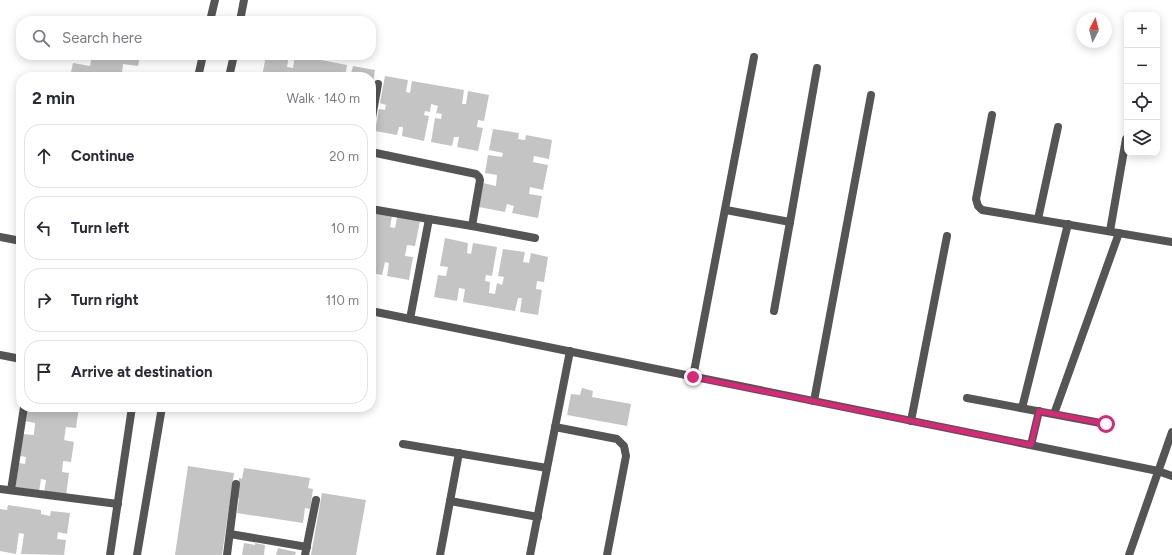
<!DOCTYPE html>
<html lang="en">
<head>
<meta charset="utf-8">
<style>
  :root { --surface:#fff; --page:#f2f2f3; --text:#2b2b33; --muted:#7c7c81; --line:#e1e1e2 }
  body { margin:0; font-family:Figtree,sans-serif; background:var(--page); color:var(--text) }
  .controls { position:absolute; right:12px; top:12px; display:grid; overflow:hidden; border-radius:8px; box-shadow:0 2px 10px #0003 }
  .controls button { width:36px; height:36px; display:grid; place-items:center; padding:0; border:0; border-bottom:1px solid var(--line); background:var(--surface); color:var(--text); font:20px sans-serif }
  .compass { position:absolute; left:1076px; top:12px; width:36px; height:36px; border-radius:50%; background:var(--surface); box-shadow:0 2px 10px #0003; rotate:7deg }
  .stop { position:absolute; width:12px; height:12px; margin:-9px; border:3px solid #db2777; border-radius:50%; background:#fff }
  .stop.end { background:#db2777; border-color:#fff; box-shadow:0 1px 4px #0008 }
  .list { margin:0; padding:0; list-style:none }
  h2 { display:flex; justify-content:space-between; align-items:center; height:52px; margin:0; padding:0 16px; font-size:17px }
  h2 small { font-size:13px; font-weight:400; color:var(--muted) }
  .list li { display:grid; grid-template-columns:26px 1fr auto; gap:12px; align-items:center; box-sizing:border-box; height:64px; margin:0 8px 8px; padding:0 8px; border:1px solid var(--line); border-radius:16px }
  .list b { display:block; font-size:15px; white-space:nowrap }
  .list em { font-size:13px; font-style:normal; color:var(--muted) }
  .icon { flex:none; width:22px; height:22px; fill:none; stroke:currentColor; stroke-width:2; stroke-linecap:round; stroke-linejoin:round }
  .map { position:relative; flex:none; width:1172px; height:555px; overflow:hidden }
  .search { position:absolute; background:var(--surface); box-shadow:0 2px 10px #0003; left:16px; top:16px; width:360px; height:44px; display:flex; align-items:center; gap:10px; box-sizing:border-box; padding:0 14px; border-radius:16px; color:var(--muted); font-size:15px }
  .panel { position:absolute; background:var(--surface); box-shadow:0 2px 10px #0003; left:16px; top:72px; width:360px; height:340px; border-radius:16px }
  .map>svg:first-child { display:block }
</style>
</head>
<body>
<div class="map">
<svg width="1172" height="555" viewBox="0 0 1172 555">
  <rect width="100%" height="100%" fill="#fff"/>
  <g fill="#c4c4c4">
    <path d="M92,55H140L138,66L123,64L122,73L136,75L135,77H70L73,63L90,66Z"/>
    <path d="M266,55H289L287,67L293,68L295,55L347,65L345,77H262Z"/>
    <path d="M353,66L375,70L372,88L371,77H350Z"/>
    <path d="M385,76L408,80L406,92L410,93L412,81L464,90L462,104H466L468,91L489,95L484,121L478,120L477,127L483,128L478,151L457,147L459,137H454L452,146L431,142L435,118L441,119L442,114L436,113L438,106L431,104L430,112L425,111L424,115L429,116L424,141L402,136L403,127H399L397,135L375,131L379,109L385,110L386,105L380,103Z"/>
    <path d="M493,129L519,133L518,139L525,140L526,135L552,140L549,159L534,156L533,162L548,165L543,190L530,187L529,194L542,196L538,218L512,213L514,206L507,204L505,212L479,207L483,183L496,186L497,175L485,173L488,155L502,157L503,153L489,150Z"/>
    <path d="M371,212L392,216L390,227L395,228L397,217L420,221L415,246L407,245L405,256L413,257L409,280L387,276L389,263L385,262L382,275L371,273Z"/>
    <path d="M445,238L468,243L467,253L471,254L473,243L497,247L492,276L486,275L485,281L490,282L489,293L495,294L497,283L502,285L504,277L498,276L503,249L525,252L523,262L529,263L531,253L548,257L544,282L537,281L536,289L542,290L538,315L520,312L522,298H518L515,311L463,302L465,289L459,288L457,301L434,297L438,275L446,276L448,267L440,266Z"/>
    <path d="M582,388L593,391L592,397L631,404L627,426L567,415L571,394L580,395Z"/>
    <path d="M27,407H79L76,428L66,427L64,440L74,442L71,462L63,461L62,472L69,473L66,496L44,493L46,480L41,479L39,492L15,489L19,463L25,464L26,457L20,456L23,434L34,435L35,423L25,421Z"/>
    <path d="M188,466L234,473L222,555H175Z"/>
    <path d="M244,468L310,478L308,488L313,489L310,509L305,508L303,523L237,513L239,498H237L239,478L242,479Z"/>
    <path d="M322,493L366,500L356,555H311Z"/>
    <path d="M8,505L41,510V514L50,516L51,511L70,513L67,534L58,532L57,539L66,540L64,555L21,554L24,534L19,533L16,554L0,551V509L7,510Z"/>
    <path d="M244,543L255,545V543L265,545L264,555H242Z"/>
    <path d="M278,548L296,552L295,555H276Z"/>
  </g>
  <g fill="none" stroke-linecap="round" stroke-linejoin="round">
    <g stroke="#555" stroke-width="8">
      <path d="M992,115L976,199L978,206L982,210L1172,242"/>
      <path d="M371,123L378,84"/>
      <path d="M371,152L476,174L479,177L480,180L472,226L429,219L410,319"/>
      <path d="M371,209L429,219"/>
      <path d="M726,210L790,222L774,311"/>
      <path d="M1038,219L1058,127"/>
      <path d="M790,222L817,68"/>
      <path d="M472,226L535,238"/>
      <path d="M1110,231L1126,139"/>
      <path d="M0,237L21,241"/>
      <path d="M371,311L1158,471L1172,476"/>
      <path d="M0,355L21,359"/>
      <path d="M693,377L754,57"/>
      <path d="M967,398L1106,424"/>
      <path d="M814,401L871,95"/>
      <path d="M1022,408L1068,224"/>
      <path d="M1054,414L1119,233"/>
      <path d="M911,421L947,236"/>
      <path d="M555,427L617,439L624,446L626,456L607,555"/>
      <path d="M403,444L547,468"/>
      <path d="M1031,445L1039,411"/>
      <path d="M0,489L118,504"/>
      <path d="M11,490L24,407"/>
      <path d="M450,501L538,517"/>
      <path d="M230,534L307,547"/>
      <path d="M227,555L236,484"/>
      <path d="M305,555L316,500"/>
      <path d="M440,555L459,453"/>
      <path d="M530,555L570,351"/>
      <path d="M1129,555L1172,432"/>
    </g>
    <g stroke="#555" stroke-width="8">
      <path d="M210,21L215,0"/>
      <path d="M240,21L244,0"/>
      <path d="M198,77L203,55"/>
      <path d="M229,77L234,55"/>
      <path d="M110,555L132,407"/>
      <path d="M137,555L162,407"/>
    </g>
  </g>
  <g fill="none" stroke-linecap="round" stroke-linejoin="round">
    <path stroke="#db2777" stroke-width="5" d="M693,377L1031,445L1039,411L1106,424"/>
  </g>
</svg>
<div class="controls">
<button>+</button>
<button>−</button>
<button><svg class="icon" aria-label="locate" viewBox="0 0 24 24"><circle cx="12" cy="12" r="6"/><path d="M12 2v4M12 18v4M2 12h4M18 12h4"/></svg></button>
<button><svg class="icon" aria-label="layers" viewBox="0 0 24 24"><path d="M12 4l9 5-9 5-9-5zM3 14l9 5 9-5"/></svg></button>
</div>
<svg class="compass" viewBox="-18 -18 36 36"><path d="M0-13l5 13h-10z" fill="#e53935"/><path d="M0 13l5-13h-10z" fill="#7c7c81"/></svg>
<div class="stop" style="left:1106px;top:424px"></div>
<div class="stop end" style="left:693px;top:377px"></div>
<div class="search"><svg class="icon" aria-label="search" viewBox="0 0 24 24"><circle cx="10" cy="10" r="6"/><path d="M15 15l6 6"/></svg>Search here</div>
<section class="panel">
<h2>2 min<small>Walk · 140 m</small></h2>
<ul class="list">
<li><svg class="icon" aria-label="ahead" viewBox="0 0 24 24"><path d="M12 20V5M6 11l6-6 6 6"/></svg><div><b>Continue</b></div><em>20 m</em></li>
<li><svg class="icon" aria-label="left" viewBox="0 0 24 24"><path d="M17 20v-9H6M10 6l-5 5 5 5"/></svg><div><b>Turn left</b></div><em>10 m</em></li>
<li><svg class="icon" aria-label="right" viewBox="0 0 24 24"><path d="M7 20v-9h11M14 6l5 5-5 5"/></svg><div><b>Turn right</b></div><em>110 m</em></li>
<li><svg class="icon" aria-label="arrive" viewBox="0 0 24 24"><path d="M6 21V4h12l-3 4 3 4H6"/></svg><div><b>Arrive at destination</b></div></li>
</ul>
</section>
</div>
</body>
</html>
